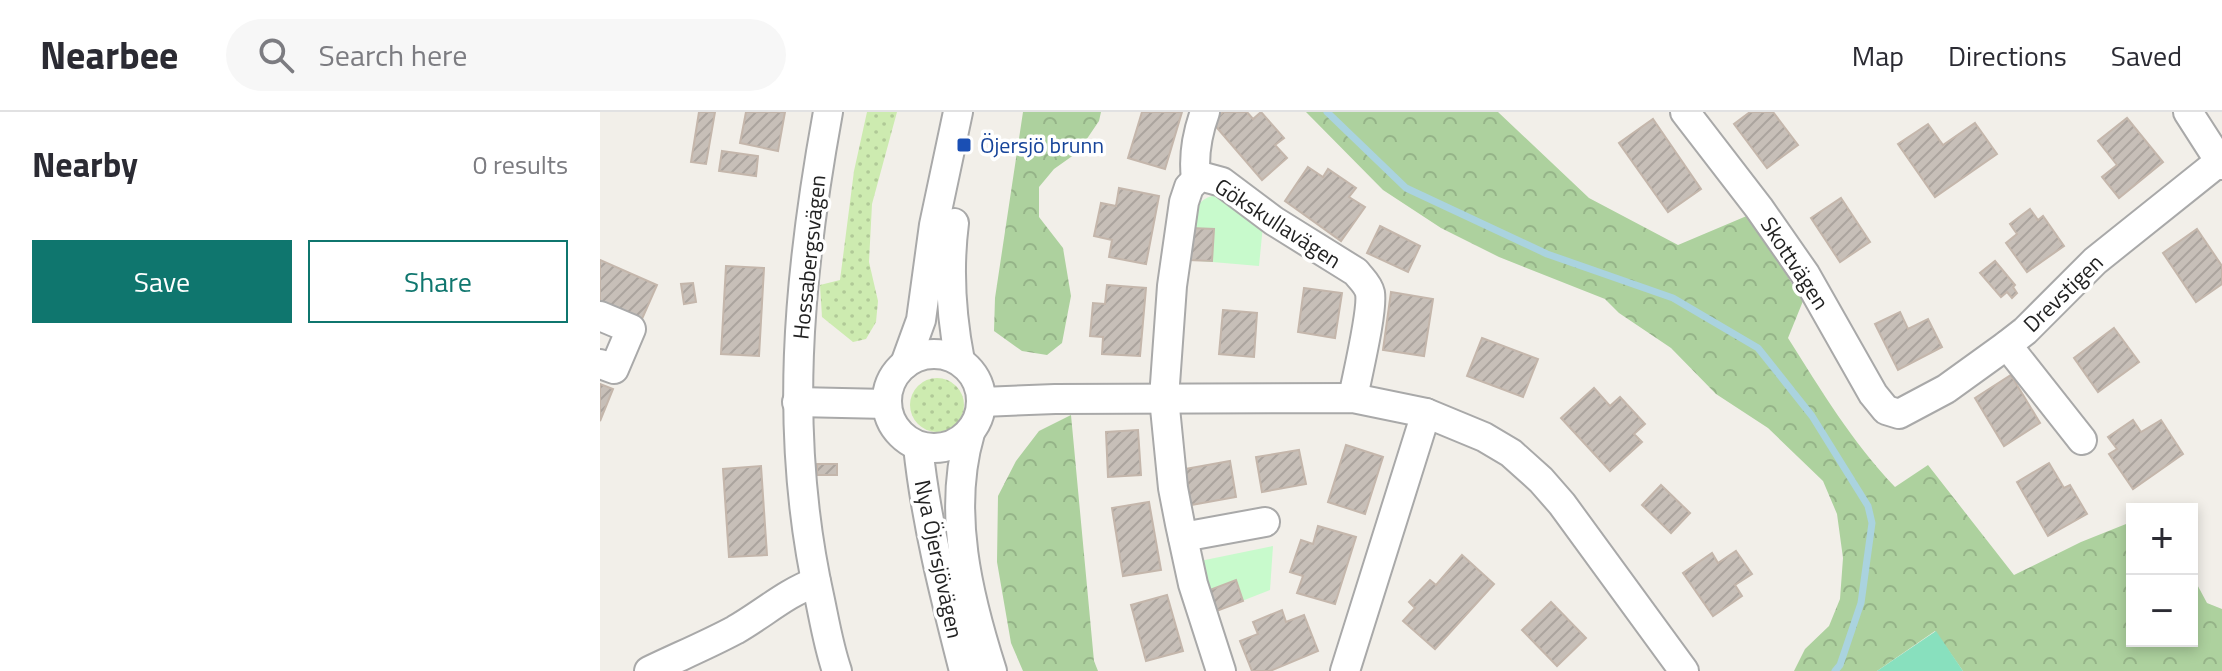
<!DOCTYPE html>
<html lang="en">
<head>
<meta charset="utf-8">
<style>
  :root { --surface:#fff; --page:#f7f7f7; --text:#2b2b33; --muted:#7c7c81; --line:#e1e1e2; --accent:#0f766e }
  body { margin:0; font-family:"Titillium Web",sans-serif; background:var(--page); color:var(--text) }
  .controls { position:absolute; right:24px; bottom:24px; display:grid; overflow:hidden; border-radius:0px; box-shadow:0 4px 12px #0003 }
  .controls button { width:72px; height:72px; display:grid; place-items:center; padding:0; border:0; border-bottom:2px solid var(--line); background:var(--surface); color:var(--text); font:40px sans-serif }
  .list { margin:0; padding:0; list-style:none }
  h2 { display:flex; justify-content:space-between; align-items:center; height:104px; margin:0; padding:0 32px; font-size:34px }
  h2 small { font-size:26px; font-weight:400; color:var(--muted) }
  .actions { display:flex; gap:16px; padding:24px 32px }
  .actions a { flex:1; padding:18px 0; border:2px solid var(--accent); border-radius:0px; text-align:center; font-size:28px; color:var(--accent) }
  .actions .main { background:var(--accent); color:#fff }
  .icon { flex:none; width:44px; height:44px; fill:none; stroke:currentColor; stroke-width:2; stroke-linecap:round; stroke-linejoin:round }
  .map { position:relative; flex:none; width:1622px; height:559px; overflow:hidden }
  header { display:flex; align-items:center; gap:48px; box-sizing:border-box; height:112px; padding:0 40px; background:var(--surface); border-bottom:2px solid var(--line) }
  header strong { font-size:38px }
  nav { display:flex; gap:44px; margin-inline-start:auto; font-size:28px }
  .search { width:560px; height:72px; background:var(--page); display:flex; align-items:center; gap:20px; box-sizing:border-box; padding:0 28px; border-radius:44px; color:var(--muted); font-size:30px }
  main { display:flex }
  aside { flex:1; background:var(--surface) }
  .map>svg:first-child { display:block }
</style>
</head>
<body>
<header>
<strong>Nearbee</strong>
<div class="search"><svg class="icon" aria-label="search" viewBox="0 0 24 24"><circle cx="10" cy="10" r="6"/><path d="M15 15l6 6"/></svg>Search here</div>
<nav><a>Map</a><a>Directions</a><a>Saved</a></nav>
</header>
<main>
<aside>
<h2>Nearby<small>0 results</small></h2>
<ul class="list">
</ul>
<div class="actions"><a class="main">Save</a><a>Share</a></div>
</aside>
<div class="map">
<svg width="1622" height="559" viewBox="0 0 1622 559">
  <defs>
    <pattern id="grass-dots" width="8" height="8" patternUnits="userSpaceOnUse" patternTransform="scale(2)"><rect width="8" height="8" fill="#cdebb0"/><path d="M2 2h.1M6 6h.1" fill="none" stroke="#b0c997" stroke-width="1.8" stroke-linecap="round"/></pattern>
    <pattern id="forest-crowns" width="20" height="18" patternUnits="userSpaceOnUse" patternTransform="scale(2)"><rect width="20" height="18" fill="#add19e"/><path d="M2 6a3 3 0 1 1 6 0M12 15a3 3 0 1 1 6 0" fill="none" stroke="#95b388"/></pattern>
    <pattern id="building-hatch" width="6" height="6" patternUnits="userSpaceOnUse" patternTransform="scale(2)"><rect width="6" height="6" fill="#c7bfb8"/><path d="M-1 1l2-2M0 6l6-6M5 7l2-2" fill="none" stroke="#aba49e"/></pattern>
  </defs>
  <rect width="100%" height="100%" fill="#f2efe9"/>
  <g fill="url(#grass-dots)">
    <path d="M267,0H297L272,92L269,150L278,189L276,210L266,227L253,230L222,205L220,173L240,168L254,59Z"/>
    <circle cx="337" cy="293" r="27"/>
  </g>
  <g fill="url(#forest-crowns)">
    <path d="M423,0H501L499,9L478,40L454,57L439,75V105L463,136L471,184L462,231L447,243L422,239L394,219L395,186Z"/>
    <path d="M706,0H898L989,86L1078,133L1149,103L1203,189L1188,226C1221,278 1252,330 1295,375L1328,353L1414,463L1481,430L1526,412H1532V529H1592V463L1607,491L1622,497V559H1363L1335,519L1277,559H1194L1205,537L1229,514L1240,487L1243,446L1237,402L1223,369L1168,316L1116,282L1071,236L1019,201L1005,187L899,145L841,116L783,78Z"/>
    <path d="M471,303L494,549L498,559H423L411,531L397,450L398,384L416,349L439,319Z"/>
  </g>
  <g fill="#c8facc">
    <path d="M612,84L627,86L663,113L659,154L589,148C591,125 586,91 612,84Z"/>
    <path d="M673,434L670,478L614,500L600,449Z"/>
  </g>
  <path fill="#88e0be" d="M1336,519L1363,559H1277Z"/>
  <g fill="none" stroke-linecap="round" stroke-linejoin="round">
    <path stroke="#aad3df" stroke-width="7" d="M727,0L806,76L947,142L1073,186L1158,236L1212,304L1268,394L1272,411L1261,491L1240,553L1235,559"/>
  </g>
  <g fill="url(#building-hatch)" stroke="#c4b6ab" stroke-width="2">
    <path d="M99,0H115L106,52L91,50Z"/>
    <path d="M146,0H185L178,39L140,31Z"/>
    <path d="M542,0H582L565,57L528,46Z"/>
    <path d="M623,0H647L653,7L661,0L684,26L675,33L687,46L662,68L612,10Z"/>
    <path d="M1150,0H1173L1198,33L1167,56L1134,12Z"/>
    <path d="M1527,6L1563,50L1519,86L1502,65L1517,53L1498,29Z"/>
    <path d="M1053,7L1101,77L1068,100L1019,31Z"/>
    <path d="M1375,11L1397,42L1335,85L1298,32L1328,12L1343,33Z"/>
    <path d="M122,39L158,44L156,64L119,59Z"/>
    <path d="M708,55L723,65L728,57L756,76L749,85L765,95L741,129L685,89Z"/>
    <path d="M519,76L559,84L546,152L509,145L512,128L494,124L501,91L516,94Z"/>
    <path d="M1241,86L1270,130L1240,150L1211,106Z"/>
    <path d="M1430,97L1438,108L1443,104L1464,134L1427,160L1406,131L1417,122L1410,112Z"/>
    <path d="M780,114L820,134L808,160L767,141Z"/>
    <path d="M591,116L614,117L612,149L589,148Z"/>
    <path d="M1597,117L1622,154V172L1596,190L1563,141Z"/>
    <path d="M0,148L57,173L42,207L0,189Z"/>
    <path d="M1395,149L1415,173L1413,175L1417,181L1412,186L1407,180L1401,185L1380,161Z"/>
    <path d="M126,154L164,156L159,244L121,242Z"/>
    <path d="M93,171L96,190L84,192L81,172Z"/>
    <path d="M507,173L546,176L540,244L502,242L503,225L490,224L493,191L505,192Z"/>
    <path d="M704,176L742,181L735,226L698,220Z"/>
    <path d="M791,180L833,187L824,244L783,238Z"/>
    <path d="M623,198L657,201L654,245L619,242Z"/>
    <path d="M1300,200L1308,217L1328,207L1342,235L1298,258L1275,212Z"/>
    <path d="M1514,216L1539,250L1498,280L1474,246Z"/>
    <path d="M882,226L938,247L923,285L867,264Z"/>
    <path d="M1411,263L1440,311L1404,334L1375,286Z"/>
    <path d="M0,272L13,277L0,309Z"/>
    <path d="M994,276L1010,294L1020,285L1045,312L1034,322L1042,330L1010,359L961,306Z"/>
    <path d="M1533,308L1541,320L1561,308L1583,342L1533,377L1509,342L1517,337L1508,325Z"/>
    <path d="M538,318L541,363L508,365L506,320Z"/>
    <path d="M746,333L783,345L765,402L728,390Z"/>
    <path d="M699,338L706,372L662,380L656,345Z"/>
    <path d="M630,349L636,385L591,393L585,357Z"/>
    <path d="M1449,351L1464,376L1470,373L1487,402L1448,424L1417,370Z"/>
    <rect x="217" y="352" width="20" height="11"/>
    <path d="M161,354L167,443L129,445L123,357Z"/>
    <path d="M1061,373L1090,401L1071,421L1042,393Z"/>
    <path d="M549,390L561,458L523,464L512,396Z"/>
    <path d="M718,414L756,425L735,492L697,481L703,464L690,460L701,428L713,432Z"/>
    <path d="M1136,439L1152,462L1135,473L1142,484L1113,504L1083,461L1112,441L1118,451Z"/>
    <path d="M862,443L894,472L835,537L803,509L815,496L809,490L830,468L836,473Z"/>
    <path d="M636,468L643,489L614,500L607,479Z"/>
    <path d="M567,483L583,539L546,549L531,493Z"/>
    <path d="M951,490L986,526L957,554L922,518Z"/>
    <path d="M682,498L686,510L704,503L718,539L670,559H652L640,529L658,522L653,510Z"/>
  </g>
  <g fill="none" stroke-linecap="round" stroke-linejoin="round">
    <defs>
      <g id="minor">
        <path d="M228,0C198,164 183,324 220,488C225,512 229,536 237,559"/>
        <path d="M1085,0L1159,96L1205,162L1273,282L1286,298L1299,302L1346,277L1407,233L1425,219L1495,149L1620,49"/>
        <path d="M1588,0L1622,53"/>
        <path d="M596,67C593,43 597,22 605,0"/>
        <path d="M354,111C348,158 351,203 360,249"/>
        <path d="M0,204L31,217L14,257L0,252"/>
        <path d="M1407,233L1482,328"/>
        <circle cx="334" cy="289" r="47"/>
        <path d="M305,252L321,208L334,113L358,0"/>
        <path d="M197,290L287,292"/>
        <path d="M382,290L455,287L753,286L826,301L884,325L911,341L941,368L962,392L1084,559"/>
        <path d="M370,321C347,399 368,484 392,559"/>
        <path d="M318,334C326,411 345,485 364,559"/>
        <path d="M583,425L665,410"/>
        <path d="M49,559C78,545 107,533 135,518C163,502 186,481 216,470"/>
        <path d="M621,559L593,472L580,412L573,376L564,286L572,174L584,90L589,75L600,64L622,70L674,109L756,160C761,167 768,172 770,181C773,199 757,264 753,286"/>
        <path d="M745,559L826,301"/>
      </g>
    </defs>
    <use href="#minor" stroke="#a9a9a9" stroke-width="32"/>
    <use href="#minor" stroke="#fff" stroke-width="28"/>
  </g>
  <rect fill="#1a4fb4" stroke="#fff" stroke-width="3" x="356" y="25" width="16" height="16" rx="4"/>
  <g text-anchor="middle" stroke-width="7" stroke-linejoin="round" paint-order="stroke">
    <g font-size="22" fill="#164399" stroke="#fff" text-anchor="start">
      <text x="380" y="41">Öjersjö brunn</text>
    </g>
    <g font-size="22" fill="#222" stroke="#fff">
      <text transform="translate(678 111) rotate(33)" y="8">Gökskullavägen</text>
      <text transform="translate(209 145) rotate(-84)" y="8">Hossabergsvägen</text>
      <text transform="translate(1195 151) rotate(57)" y="8">Skottvägen</text>
      <text transform="translate(1463 181) rotate(-44)" y="8">Drevstigen</text>
      <text transform="translate(339 447) rotate(78)" y="8">Nya Öjersjövägen</text>
    </g>
  </g>
</svg>
<div class="controls">
<button>+</button>
<button>−</button>
</div>
</div>
</main>
</body>
</html>
